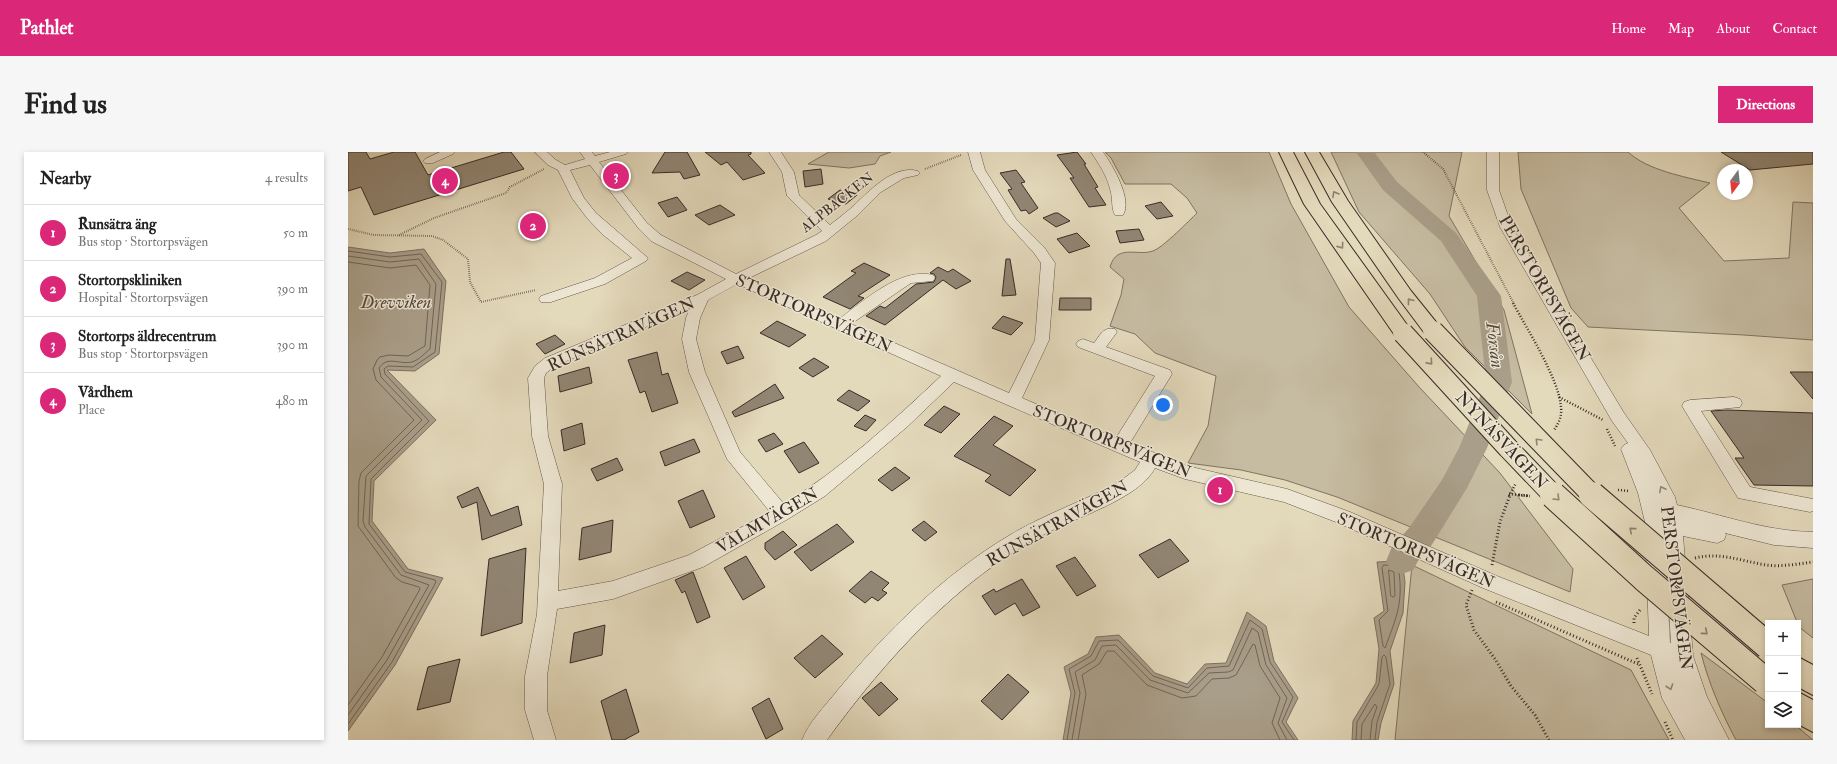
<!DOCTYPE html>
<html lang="en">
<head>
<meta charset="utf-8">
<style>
  :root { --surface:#fff; --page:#f6f6f6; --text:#222; --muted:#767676; --line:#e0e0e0; --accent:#db2777 }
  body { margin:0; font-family:"IM FELL Double Pica",serif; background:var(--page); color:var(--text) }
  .controls { position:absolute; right:12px; bottom:12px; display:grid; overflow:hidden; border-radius:0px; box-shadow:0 2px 6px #0003 }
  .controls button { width:36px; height:36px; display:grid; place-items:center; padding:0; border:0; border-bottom:1px solid var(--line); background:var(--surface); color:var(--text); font:20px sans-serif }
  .compass { position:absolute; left:1369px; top:12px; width:36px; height:36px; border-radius:50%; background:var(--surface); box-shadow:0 2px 6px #0003; rotate:195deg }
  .you { position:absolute; left:815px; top:253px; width:14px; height:14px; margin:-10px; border:3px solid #fff; border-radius:50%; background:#1a73e8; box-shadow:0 0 0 6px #1a73e833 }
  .badge { display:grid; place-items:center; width:26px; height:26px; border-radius:50%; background:var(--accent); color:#fff; font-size:13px; font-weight:700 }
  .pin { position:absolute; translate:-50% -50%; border:2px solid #fff; box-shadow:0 1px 4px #0006 }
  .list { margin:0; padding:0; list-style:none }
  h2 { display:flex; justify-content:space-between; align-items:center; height:52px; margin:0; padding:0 16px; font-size:17px }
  h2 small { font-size:13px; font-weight:400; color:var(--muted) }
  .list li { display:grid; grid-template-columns:26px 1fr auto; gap:12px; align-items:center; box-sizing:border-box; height:56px; padding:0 16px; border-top:1px solid var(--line) }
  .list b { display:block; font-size:15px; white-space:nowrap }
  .list p { margin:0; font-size:13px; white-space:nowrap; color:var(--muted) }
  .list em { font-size:13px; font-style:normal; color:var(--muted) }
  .icon { flex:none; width:22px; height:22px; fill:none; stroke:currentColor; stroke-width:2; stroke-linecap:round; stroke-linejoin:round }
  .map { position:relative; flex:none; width:1465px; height:588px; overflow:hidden; border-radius:0px }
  header { display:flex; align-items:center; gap:24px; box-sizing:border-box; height:56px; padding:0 20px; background:var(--accent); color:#fff }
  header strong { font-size:19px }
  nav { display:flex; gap:22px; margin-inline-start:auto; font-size:14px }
  .intro { display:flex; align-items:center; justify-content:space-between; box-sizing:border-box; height:96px; padding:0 24px }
  h1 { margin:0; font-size:28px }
  .button { padding:10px 18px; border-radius:0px; background:var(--accent); color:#fff; font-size:14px; font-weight:700 }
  main { display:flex; gap:24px; padding:0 24px }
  aside { flex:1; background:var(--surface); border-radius:0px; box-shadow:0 2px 6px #0003 }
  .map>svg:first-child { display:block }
</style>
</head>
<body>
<header>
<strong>Pathlet</strong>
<nav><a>Home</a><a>Map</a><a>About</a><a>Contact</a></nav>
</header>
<div class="intro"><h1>Find us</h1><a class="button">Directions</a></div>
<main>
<aside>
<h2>Nearby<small>4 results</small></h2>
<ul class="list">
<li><span class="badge">1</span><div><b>Runsätra äng</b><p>Bus stop · Stortorpsvägen</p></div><em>50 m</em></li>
<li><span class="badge">2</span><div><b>Stortorpskliniken</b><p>Hospital · Stortorpsvägen</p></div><em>390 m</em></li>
<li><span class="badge">3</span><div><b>Stortorps äldrecentrum</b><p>Bus stop · Stortorpsvägen</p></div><em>390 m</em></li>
<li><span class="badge">4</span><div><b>Vårdhem</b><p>Place</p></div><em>480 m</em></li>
</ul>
</aside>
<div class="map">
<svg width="1465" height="588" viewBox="0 0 1465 588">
  <rect width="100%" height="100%" fill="#e3d9bb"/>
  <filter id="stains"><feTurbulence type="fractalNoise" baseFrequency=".005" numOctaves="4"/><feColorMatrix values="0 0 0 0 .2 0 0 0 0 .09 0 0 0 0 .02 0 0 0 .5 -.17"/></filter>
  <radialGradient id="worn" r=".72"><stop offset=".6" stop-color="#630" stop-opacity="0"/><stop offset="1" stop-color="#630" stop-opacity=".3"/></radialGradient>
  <g fill="#c6bca2" stroke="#7f7464">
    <path d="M481,0H543L532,4L527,12L501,16L460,12Z"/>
    <path d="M757,0H921L943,52L1001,155L1072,236L1152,321L1225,417L1222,440L989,345L937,328L893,318L840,311L860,274L868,224L807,201L787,182L762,174L773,143L776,127L762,115C769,90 792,106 807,98C816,94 841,69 849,61L839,46L823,32H777L763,6Z"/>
    <path d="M983,0H1114L1101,64L1156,158L1184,262L1117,195L1082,142L1011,60Z"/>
    <path d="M1170,0H1280C1299,18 1337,25 1362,31L1331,56L1376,109L1441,106L1445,50L1465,51V188L1396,183L1240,175L1223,156L1173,37Z"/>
    <path d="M1064,413L1283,518L1321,588H1047Z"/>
    <path d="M1465,427V486L1451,475L1434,433Z"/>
    <path d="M1353,501L1420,551V573H1447L1465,588H1388C1373,560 1361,532 1353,501Z"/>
  </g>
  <g fill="#a99e89" stroke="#7c7062">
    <path d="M0,95L42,101L76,97L98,129L91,202L67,219L39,218L88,268L26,329L24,369L60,417L95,426L47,513L0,579Z"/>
    <path d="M1054,409L1057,430L1055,461L1042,499L1046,532L1033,571L1030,588H1004L1005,569L1028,531L1031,497L1026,466L1036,459L1029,410Z"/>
    <path d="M899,460L918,474L926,509L950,546L938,570L950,588H715L723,541L716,515L740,502L748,485L771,483L807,521L839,532L857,512L878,511Z"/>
  </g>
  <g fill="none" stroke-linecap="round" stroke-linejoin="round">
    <g stroke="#706558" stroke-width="1">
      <path d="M0,99L42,105L73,102L94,130L87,200L65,215L40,214L36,217L37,222L81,269L23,327L21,372L57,420L87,428L88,430L44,510L0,572"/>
      <path d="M0,104L42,110L71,107L88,132L82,197C77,201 71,208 64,210C51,213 40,203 31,216L33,225L74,268L18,324L15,369L17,375L53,423L81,433L39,508L0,563"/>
      <path d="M0,110L42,116L68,113L82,133L77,194L60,204L41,203L32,205L29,208L25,217L28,228L66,268L13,321L11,329L10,374L48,426L54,430L71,435L72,437L34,505L0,553"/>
      <path d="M1036,413L1050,414C1056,449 1049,464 1037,496L1035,494L1031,468L1040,459L1034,416Z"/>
      <path d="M1041,418L1046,420L1047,444L1045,445L1043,444Z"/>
      <path d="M719,588L727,541L721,517L743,504L751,489L770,488L805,524L840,536L859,516L881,514L902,468L914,477L922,510L945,545L934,570L946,588"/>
      <path d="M724,588L732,541L727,520L747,508L754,494L768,493L802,528L840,541L861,521L880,520L885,518L904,476L910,480L918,513L939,546L930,571L939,588"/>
      <path d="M730,588L738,542L734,523L751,512L759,499H766L799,533L834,546L848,544L864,527L881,526L888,523L905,492L907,493L912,514L932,546L924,571L932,588"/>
      <path d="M1008,588L1009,570L1031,532L1034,505L1036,503L1038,505L1042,532L1029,570L1027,588"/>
      <path d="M1013,588L1014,572L1027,552L1029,555L1024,569L1022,588"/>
    </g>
    <path fill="#a99e89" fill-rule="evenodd" d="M1008,0H1026L1049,30L1108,81L1153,144L1164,230L1139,296L1119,336L1083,394L1070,409L1065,418L1054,422L1043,418L1038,409L1044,395L1061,376L1094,328L1111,296L1138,230L1129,144L1093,89L1035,38Z"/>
  </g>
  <g fill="#918674" stroke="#382c27">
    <path d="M0,0H18L22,7L46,0H67L80,23L156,0H163L176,17L26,63L13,35L0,39Z"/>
    <path d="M317,0H339L352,23L336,27L332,20L304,21Z"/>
    <path d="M357,0H403V2L400,3L417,21L395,28L379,10L373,13Z"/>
    <path d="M729,0L738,12H736L750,35L747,36L758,53L741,55L722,26H726L709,3Z"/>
    <path d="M1373,0H1465V12L1402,18Z"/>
    <path d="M473,17L475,32L457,35L455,19Z"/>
    <path d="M668,18L677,30L673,31L690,56L681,62L678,58L673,59L660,38L664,37L652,21Z"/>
    <path d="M492,38L509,43L498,52L480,47Z"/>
    <path d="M329,45L339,58L320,65L310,51Z"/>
    <path d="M813,50L825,64L809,67L797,54Z"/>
    <path d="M372,53L387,63L361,73L347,63Z"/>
    <path d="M707,61H710L722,69L708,75L695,66Z"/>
    <path d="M791,77L796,88L772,91L768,79Z"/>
    <path d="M729,81L742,94L721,101L709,87Z"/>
    <path d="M658,107H662L668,143L654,144Z"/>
    <path d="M516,111L542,123L510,144L516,146L502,157L475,145L508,121L503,119Z"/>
    <path d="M590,115L600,120L605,117L623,129L608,137L595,128L537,173L518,164L532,154L537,156L568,132L586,130L588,125L586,122L582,121Z"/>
    <path d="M339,120L357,128L341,138L323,129Z"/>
    <path d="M712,146H743V158H711Z"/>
    <path d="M655,164L675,171L663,183L644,176Z"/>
    <path d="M429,169L458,183L441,195L412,181Z"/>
    <path d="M207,183L217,192L197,202L188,192Z"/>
    <path d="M390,194L396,206L379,212L373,200Z"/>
    <path d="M309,200L314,223L320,221L330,251L304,260L297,239L292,241L280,208Z"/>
    <path d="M466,206L481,215L465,225L451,216Z"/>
    <path d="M241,215L244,231L212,240L210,224Z"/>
    <path d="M1442,220H1465V247Z"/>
    <path d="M427,232L436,246L387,265L384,260Z"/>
    <path d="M501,238L522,249L510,259L489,248Z"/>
    <path d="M596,254L612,262L593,281L576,273Z"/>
    <path d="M1379,258L1465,261V334L1406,333L1387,306H1396L1363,259Z"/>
    <path d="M517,263L528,268L518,279L506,274Z"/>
    <path d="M646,264L665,274L645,293L688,318L662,344L637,329L643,323L606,304Z"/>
    <path d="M234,271L237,292L216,299L213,278Z"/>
    <path d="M426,281L435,292L418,300L410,288Z"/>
    <path d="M346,287L352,300L317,314L312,300Z"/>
    <path d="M456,290L471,311L451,321L436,299Z"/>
    <path d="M269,306L275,318L249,329L243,317Z"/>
    <path d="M547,315L562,326L544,339L530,328Z"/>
    <path d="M130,335L143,364L170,354L174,373L134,388L129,350L114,356L109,345Z"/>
    <path d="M355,338L367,365L342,376L330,349Z"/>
    <path d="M265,368L263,400L231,408L234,376Z"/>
    <path d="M576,369L589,380L577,389L564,378Z"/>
    <path d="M489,372L506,390L463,419L446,400Z"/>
    <path d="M435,379L449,393L427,408L417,397V391Z"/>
    <path d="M822,387L841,409L810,426L791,403Z"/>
    <path d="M178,396L174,471L133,484L141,407Z"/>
    <path d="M398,404L417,435L395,448L376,416Z"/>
    <path d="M727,405L748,434L729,444L708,414Z"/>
    <path d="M523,419L541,431L534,438L539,441L530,449L524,445L517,451L501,439Z"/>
    <path d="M345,420L362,465L349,471L337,439L334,441L327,428Z"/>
    <path d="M674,427L692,455L675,464L667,451L647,463L634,444L646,437L648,440Z"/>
    <path d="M257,473L254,503L222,511L226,481Z"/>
    <path d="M474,483L495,502L467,526L446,506Z"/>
    <path d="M112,507L102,550L69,558L80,515Z"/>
    <path d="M660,522L681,540L654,568L633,549Z"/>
    <path d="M533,530L550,547L531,564L514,546Z"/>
    <path d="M278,537L291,580L276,588H264L253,549Z"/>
    <path d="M421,546L435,577L418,587L404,556Z"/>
  </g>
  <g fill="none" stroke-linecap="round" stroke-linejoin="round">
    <defs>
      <g id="minor">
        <path d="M92,0H107L105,2L85,11H77L75,9L77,7Z"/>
        <path d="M187,0H199L208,8L217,13L237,7L232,0H244L247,4L262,0H280L278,2L251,10L299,71L313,83L388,122L468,83L474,79L439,44L434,20L421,0H433L446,20L451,43L482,73C488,68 495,63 502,57C519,42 544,12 570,19L572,21L570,23L556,26L533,40L510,63L478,89L399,127L491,167C516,149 552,115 585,123L587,126L585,129L563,131L503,172L661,241L687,188L693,111L686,101L657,69L625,18L620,0H632L637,18L668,67L696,95L707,111L701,188L674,246L768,286L807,224L730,195L728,192L730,189L735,187L746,191C752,183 756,174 767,177L769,180L758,195L822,218L824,222L782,291L839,314L939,337L1002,360L1149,424L1301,484L1297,370L1290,341L1273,297L1276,293L1280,291L1264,269L1152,75L1139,38V0H1151V38L1164,75L1276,261L1302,298L1327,345L1329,353C1376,363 1416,379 1465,380V396L1426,393L1377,381L1378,383L1376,388L1369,391L1335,384L1345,504L1359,545L1381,588H1337L1314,546L1303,503L1135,436L988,370L936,350L837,327L807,316C791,347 728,365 697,382C610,427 536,509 479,588H454C461,570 477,554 489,539C538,480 596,422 662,383C697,362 736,349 771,330L787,318L792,310L606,230L559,275L477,344L440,367L355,415L265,447L209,457L199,524V558L208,588H186L177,558V524L189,462L196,332L184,284L180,226L187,214L197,206L349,143L378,127L303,89L291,77L242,13L222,18L236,46L248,61L300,106L298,109L257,132L203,150H193L191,147L193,144L247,126L284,106L254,82L239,66L224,46L210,18L200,13ZM389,132L593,224C544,270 493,317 436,352L392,300L357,220L348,187L352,166L360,148ZM342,156L338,166L334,187L341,220L379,307L422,360L341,403L265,429L210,439L214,332L200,284L196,226L198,221L207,214ZM1316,380L1323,491H1322Z"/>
        <path d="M743,0H755C764,12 785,48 775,63H767C763,57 765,45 762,37C759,24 751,12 743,0Z"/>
        <path d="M1386,245L1392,247L1394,251L1392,255L1353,259L1402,335L1465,347V359L1462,360L1390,346L1334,254L1336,250L1342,248Z"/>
      </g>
      <g id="highway">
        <path d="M931,0H945L972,52L1062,177L1065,181L1062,185L1055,187L1048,185L956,52Z"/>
        <path d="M957,0H971L1000,49L1063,139L1092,175L1095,179L1092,183L1085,185L1078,183L1051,147L984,50Z"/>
        <path d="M1450,505L1465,513V543L1450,535Z"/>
        <path d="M1450,540L1465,548V580L1450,572Z"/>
      </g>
    </defs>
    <use href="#minor" stroke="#63574c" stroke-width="1"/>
    <use href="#highway" stroke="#382c27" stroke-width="2"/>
    <g stroke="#382c27" stroke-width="2" stroke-dasharray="0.5 1.5" stroke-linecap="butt">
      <path d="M1075,0L1095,17L1166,152"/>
      <path d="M577,17L613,3"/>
      <path d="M0,77L26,83L84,84L95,88L120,107L122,130L133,150L188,138"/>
      <path d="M51,83L86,66L158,41L162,35L196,17"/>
    </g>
    <g stroke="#382c27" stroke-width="2.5" stroke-dasharray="1 2" stroke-linecap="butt">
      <path d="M1165,151C1179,177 1211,227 1213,255C1214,264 1211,271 1206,278"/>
      <path d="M1211,245L1255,268"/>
      <path d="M1259,277L1267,294"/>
      <path d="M1270,338L1281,339"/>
      <path d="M1161,342L1182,344"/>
      <path d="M1161,344L1168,331"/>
    </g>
    <g stroke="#382c27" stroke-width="3" stroke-dasharray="1 2.5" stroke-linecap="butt">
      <path d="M1171,343L1182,344"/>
      <path d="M1347,406C1373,400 1393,409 1418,413C1433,415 1450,412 1465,410"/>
      <path d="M1144,413L1152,370L1162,343"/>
      <path d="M1124,438L1118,453L1126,478L1147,507L1163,534L1187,563L1201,588"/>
      <path d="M1148,450L1290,512"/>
      <path d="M1286,471V466L1292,458"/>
      <path d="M1289,506L1304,542"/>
      <path d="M1317,570L1325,588"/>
    </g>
    <use href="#minor" fill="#ede6d3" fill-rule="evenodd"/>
    <use href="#highway" fill="#e3d9bb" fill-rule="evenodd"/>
    <defs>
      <g id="highway-bridge-far1">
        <path d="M1085,179L1245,344"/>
        <path d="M1055,181L1160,296L1206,344"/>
      </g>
      <g id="highway-bridge">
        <path d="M1205,343L1296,426L1417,529"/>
        <path d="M1244,343L1420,494"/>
      </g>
    </defs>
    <use href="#highway-bridge-far1" stroke="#382c27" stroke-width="22" stroke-linecap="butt"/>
    <use href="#highway-bridge" stroke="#382c27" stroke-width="28" stroke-linecap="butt"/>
    <use href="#highway-bridge-far1" stroke="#e3d9bb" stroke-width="20"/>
    <use href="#highway-bridge" stroke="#e3d9bb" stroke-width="26"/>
  </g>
  <defs><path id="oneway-chevron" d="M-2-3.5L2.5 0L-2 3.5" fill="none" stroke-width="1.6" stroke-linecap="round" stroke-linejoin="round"/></defs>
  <g stroke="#8e8271">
    <use href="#oneway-chevron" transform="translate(987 42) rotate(-119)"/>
    <use href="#oneway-chevron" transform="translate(993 94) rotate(55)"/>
    <use href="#oneway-chevron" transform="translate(1062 149) rotate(-128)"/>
    <use href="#oneway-chevron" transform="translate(1082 210) rotate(48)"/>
    <use href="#oneway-chevron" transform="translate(1190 289) rotate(-135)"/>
    <use href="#oneway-chevron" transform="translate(1209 346) rotate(45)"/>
    <use href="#oneway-chevron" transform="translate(1284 378) rotate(-139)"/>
    <use href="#oneway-chevron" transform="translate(1357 480) rotate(40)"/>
  </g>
  <g stroke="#92897d">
    <use href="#oneway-chevron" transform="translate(1314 337) rotate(-117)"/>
    <use href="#oneway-chevron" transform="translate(1322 535) rotate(71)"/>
  </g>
  <g text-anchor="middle" stroke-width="3" stroke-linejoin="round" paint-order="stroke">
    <g font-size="14" fill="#382c27" stroke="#ede6d3">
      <text transform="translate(489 50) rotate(-38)" y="5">ALPBACKEN</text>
    </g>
    <g font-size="17" fill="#382c27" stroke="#ede6d3">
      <text transform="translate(1197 136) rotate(60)" y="6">PERSTORPSVÄGEN</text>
      <text transform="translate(466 161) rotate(24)" y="6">STORTORPSVÄGEN</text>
      <text transform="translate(273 182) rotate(-24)" y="6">RUNSÄTRAVÄGEN</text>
      <text transform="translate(1154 288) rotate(47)" y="6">NYNÄSVÄGEN</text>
      <text transform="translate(764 289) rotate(22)" y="6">STORTORPSVÄGEN</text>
      <text transform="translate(419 368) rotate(-30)" y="6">VÅLMVÄGEN</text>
      <text transform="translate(709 371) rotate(-29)" y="6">RUNSÄTRAVÄGEN</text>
      <text transform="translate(1068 398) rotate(23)" y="6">STORTORPSVÄGEN</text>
      <text transform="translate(1329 436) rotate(83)" y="6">PERSTORPSVÄGEN</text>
    </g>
    <g font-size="18" font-style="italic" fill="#544840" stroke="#ede6d3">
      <text x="48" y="156">Drevviken</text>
      <text transform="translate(1147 193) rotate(83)" y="6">Forsån</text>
    </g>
  </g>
  <rect width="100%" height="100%" filter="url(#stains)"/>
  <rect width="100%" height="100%" fill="url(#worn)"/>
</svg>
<div class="controls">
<button>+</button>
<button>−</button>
<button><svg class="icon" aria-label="layers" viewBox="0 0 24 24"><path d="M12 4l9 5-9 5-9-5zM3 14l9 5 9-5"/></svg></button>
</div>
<svg class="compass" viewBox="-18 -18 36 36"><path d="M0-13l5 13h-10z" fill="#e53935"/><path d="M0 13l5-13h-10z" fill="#767676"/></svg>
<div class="you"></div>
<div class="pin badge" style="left:872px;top:338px">1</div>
<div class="pin badge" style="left:185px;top:74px">2</div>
<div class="pin badge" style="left:268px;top:24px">3</div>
<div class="pin badge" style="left:97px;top:29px">4</div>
</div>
</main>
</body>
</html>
